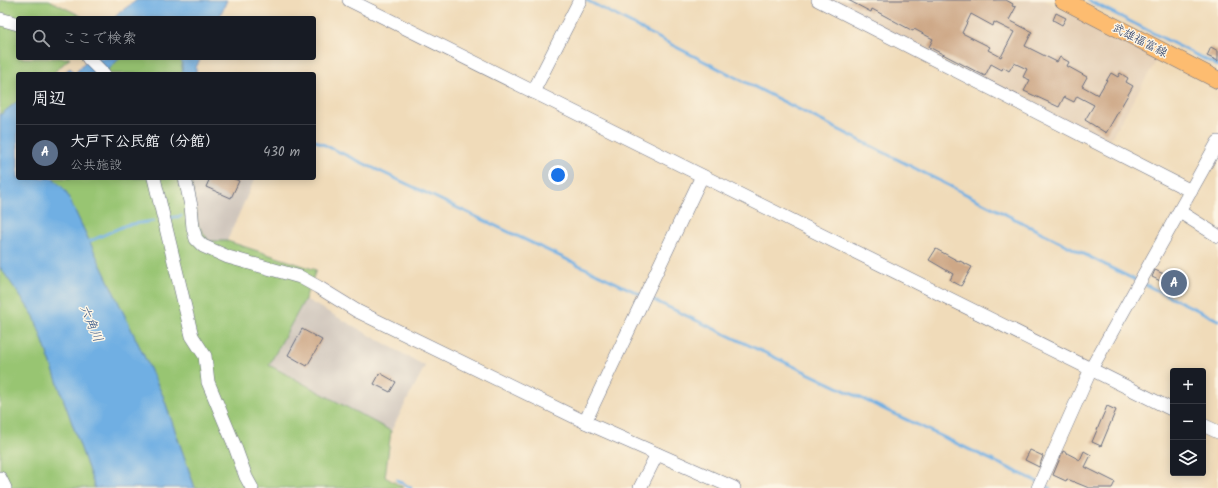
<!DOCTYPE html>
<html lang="ja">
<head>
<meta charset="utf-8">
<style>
  :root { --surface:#171b24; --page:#20242c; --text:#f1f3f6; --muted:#9ea1a6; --line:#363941; --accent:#b45309 }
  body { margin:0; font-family:Kalam,"Klee One",sans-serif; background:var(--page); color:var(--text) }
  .controls { position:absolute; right:12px; bottom:12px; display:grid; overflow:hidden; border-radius:4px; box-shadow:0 2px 10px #0003 }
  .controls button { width:36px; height:36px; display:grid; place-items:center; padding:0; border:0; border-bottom:1px solid var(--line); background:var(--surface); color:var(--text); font:20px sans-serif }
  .you { position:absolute; left:558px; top:175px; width:14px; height:14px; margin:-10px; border:3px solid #fff; border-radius:50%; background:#1a73e8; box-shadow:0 0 0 6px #1a73e833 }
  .badge { display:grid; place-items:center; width:26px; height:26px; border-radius:50%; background:var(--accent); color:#fff; font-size:13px; font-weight:700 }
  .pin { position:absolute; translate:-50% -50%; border:2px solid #fff; box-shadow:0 1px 4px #0006 }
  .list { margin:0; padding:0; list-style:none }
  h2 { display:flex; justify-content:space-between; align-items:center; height:52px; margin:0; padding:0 16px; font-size:17px }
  h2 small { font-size:13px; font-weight:400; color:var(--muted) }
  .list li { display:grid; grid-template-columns:26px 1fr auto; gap:12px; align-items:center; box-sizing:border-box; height:56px; padding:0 16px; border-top:1px solid var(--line) }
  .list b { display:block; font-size:15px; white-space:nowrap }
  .list p { margin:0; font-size:13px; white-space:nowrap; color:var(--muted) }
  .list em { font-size:13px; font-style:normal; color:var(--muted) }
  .icon { flex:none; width:22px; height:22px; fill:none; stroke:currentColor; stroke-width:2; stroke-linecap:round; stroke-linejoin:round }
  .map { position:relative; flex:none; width:1218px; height:488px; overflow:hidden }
  .search { position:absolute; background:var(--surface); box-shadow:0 2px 10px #0003; left:16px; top:16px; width:300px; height:44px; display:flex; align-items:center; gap:10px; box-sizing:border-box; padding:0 14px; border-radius:4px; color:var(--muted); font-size:15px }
  .panel { position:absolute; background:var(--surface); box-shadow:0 2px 10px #0003; left:16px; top:72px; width:300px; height:108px; border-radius:4px }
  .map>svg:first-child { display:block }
</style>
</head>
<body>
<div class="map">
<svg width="1218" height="488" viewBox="0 0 1218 488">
  <rect width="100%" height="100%" fill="#fcf5e5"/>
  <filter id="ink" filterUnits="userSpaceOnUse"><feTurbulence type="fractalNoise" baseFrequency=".025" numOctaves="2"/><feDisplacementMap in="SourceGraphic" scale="8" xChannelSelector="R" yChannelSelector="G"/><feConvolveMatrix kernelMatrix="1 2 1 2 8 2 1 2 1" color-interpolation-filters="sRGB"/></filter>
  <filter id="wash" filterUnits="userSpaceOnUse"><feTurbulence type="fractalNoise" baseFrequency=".012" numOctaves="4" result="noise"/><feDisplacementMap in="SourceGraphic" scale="16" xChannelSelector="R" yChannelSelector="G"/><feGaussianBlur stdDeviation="0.9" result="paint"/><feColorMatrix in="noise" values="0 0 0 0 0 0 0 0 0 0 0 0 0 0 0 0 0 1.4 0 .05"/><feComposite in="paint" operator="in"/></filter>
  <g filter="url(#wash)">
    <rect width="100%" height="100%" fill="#f0dbb9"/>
    <path fill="#e5d0b7" d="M827,0H1044L1158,58L1107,145Z"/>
    <g fill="#ccc2b9">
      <path d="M191,178H255L227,241H209L198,225Z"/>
      <path d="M305,299L425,366L391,431L269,365Z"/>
    </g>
    <g fill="#98c572" stroke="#5a7a68">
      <path d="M0,0H49L85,18H18V58H70L52,74H18V101L0,115Z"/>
      <path d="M120,58H181L183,74H104Z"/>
      <path d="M53,178H191L198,225L209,241H227L316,270L305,299L269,365L391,431L385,477L404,488H195L163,396L65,190Z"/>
      <path d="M0,267L34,316L95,488H0Z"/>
    </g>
    <g fill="#70afe3" stroke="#466fa0">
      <path d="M137,0H227L219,18H114L120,12Z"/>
      <path d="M90,58H120L104,74H63L70,68L75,73Z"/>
      <path d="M181,58H201L196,67V74H183Z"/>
      <path d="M18,101V178H53L65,190L163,396L195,488H95L34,316L0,267V115Z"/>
    </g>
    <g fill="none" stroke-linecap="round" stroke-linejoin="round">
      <g stroke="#70afe3" stroke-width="3">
        <path d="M586,0L676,47L1137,281"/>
        <path d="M1088,0L1218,66"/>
        <path d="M314,140L642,295"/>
        <path d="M170,218L181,216"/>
        <path d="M86,243L126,225L154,221"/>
        <path d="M1142,283L1218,320"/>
        <path d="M647,297L1038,482"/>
        <path d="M397,480L411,488"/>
        <path d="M1043,484L1050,488"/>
      </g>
    </g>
    <g id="blocks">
      <g fill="#cea887" fill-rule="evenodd">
        <path d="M848,0H1006L1013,4L1012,6L1016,7L1009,20L1032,32L1025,46L1057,62L1060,57L1069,62L1067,66L1087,77L1082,86L1098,95L1111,73L1118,77L1120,73L1128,78L1126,82L1133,86L1106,133L1085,120L1094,105L1077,96L1074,102L1064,97L1059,107L1024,91L1030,80L1023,77L1027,69L1014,63L1009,71L1003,67L1002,70L991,64L985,76L929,47L933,39L914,29L913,31L872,9L871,12ZM971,14L993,26L994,22L1014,32L1001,57L988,50L990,47L962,33Z"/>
        <path d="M1056,13L1066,18L1062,25L1053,20Z"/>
        <path d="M1211,47L1218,51V61L1207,56Z"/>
        <path d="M210,178H232L239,181L231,198L206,187Z"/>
        <path d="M936,249L960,262V261L972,267L961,286L950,280L953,274L929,260Z"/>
        <path d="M1171,269L1182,274L1175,288L1152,277L1155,270L1168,276Z"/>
        <path d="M302,329L322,340L307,366L288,355Z"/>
        <path d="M380,373L396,382L390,392L374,384Z"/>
        <path d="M1107,406L1116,410L1101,446L1092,442Z"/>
        <path d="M1030,450L1043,456L1039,467L1025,460Z"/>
        <path d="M1063,451L1080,460L1084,451L1091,455L1085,467L1115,482L1112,488H1089L1067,479L1066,481L1053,475Z"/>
      </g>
    </g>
  </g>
  <g filter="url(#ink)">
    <use href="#blocks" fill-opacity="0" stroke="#666b7e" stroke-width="1"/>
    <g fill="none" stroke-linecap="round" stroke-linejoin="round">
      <defs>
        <g id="minor">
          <path d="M349,0L1173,410"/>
          <path d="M818,0L1191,191"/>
          <path d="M0,19L18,24"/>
          <path d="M88,58L104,74"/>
          <path d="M533,92L580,0"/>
          <path d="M154,178L192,336L205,356L208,382L234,444L246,477L252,488"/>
          <path d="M185,178L191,206L193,228L196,239L203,246L228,257L300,277L318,287L357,311L585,422L734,488"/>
          <path d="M1180,212L1218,236"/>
          <path d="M585,422L702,176"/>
          <path d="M1203,425L1218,432"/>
          <path d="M0,478L5,488"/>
          <path d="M640,488L657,454"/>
          <path d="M1038,488L1091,369L1218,142"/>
        </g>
        <path id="major" d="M1063,0L1218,80"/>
      </defs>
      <use href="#minor" stroke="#666b7e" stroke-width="14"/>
      <use href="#major" stroke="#666b7e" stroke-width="18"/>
      <use href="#minor" stroke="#fff" stroke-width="13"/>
      <use href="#major" stroke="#fdbc70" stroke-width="17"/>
    </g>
  </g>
  <g text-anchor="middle" stroke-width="3" stroke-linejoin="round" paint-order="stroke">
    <g font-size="12" fill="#1b2f5e" stroke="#fcf5e5">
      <text transform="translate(1140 40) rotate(27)" y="4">武雄福富線</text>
    </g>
    <g font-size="13" font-style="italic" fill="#355586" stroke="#fcf5e5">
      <text transform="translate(92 323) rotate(67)" y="5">六角川</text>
    </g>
  </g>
</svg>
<div class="controls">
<button>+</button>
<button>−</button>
<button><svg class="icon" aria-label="layers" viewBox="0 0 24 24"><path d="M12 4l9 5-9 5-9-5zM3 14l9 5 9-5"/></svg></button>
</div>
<div class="you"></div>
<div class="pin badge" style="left:1174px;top:283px;background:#5c6f8a">A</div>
<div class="search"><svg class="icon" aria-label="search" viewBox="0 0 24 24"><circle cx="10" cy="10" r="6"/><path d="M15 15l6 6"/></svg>ここで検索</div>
<section class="panel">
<h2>周辺<small></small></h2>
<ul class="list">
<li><span class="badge" style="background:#5c6f8a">A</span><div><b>大戸下公民館（分館）</b><p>公共施設</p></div><em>430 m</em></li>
</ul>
</section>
</div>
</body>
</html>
